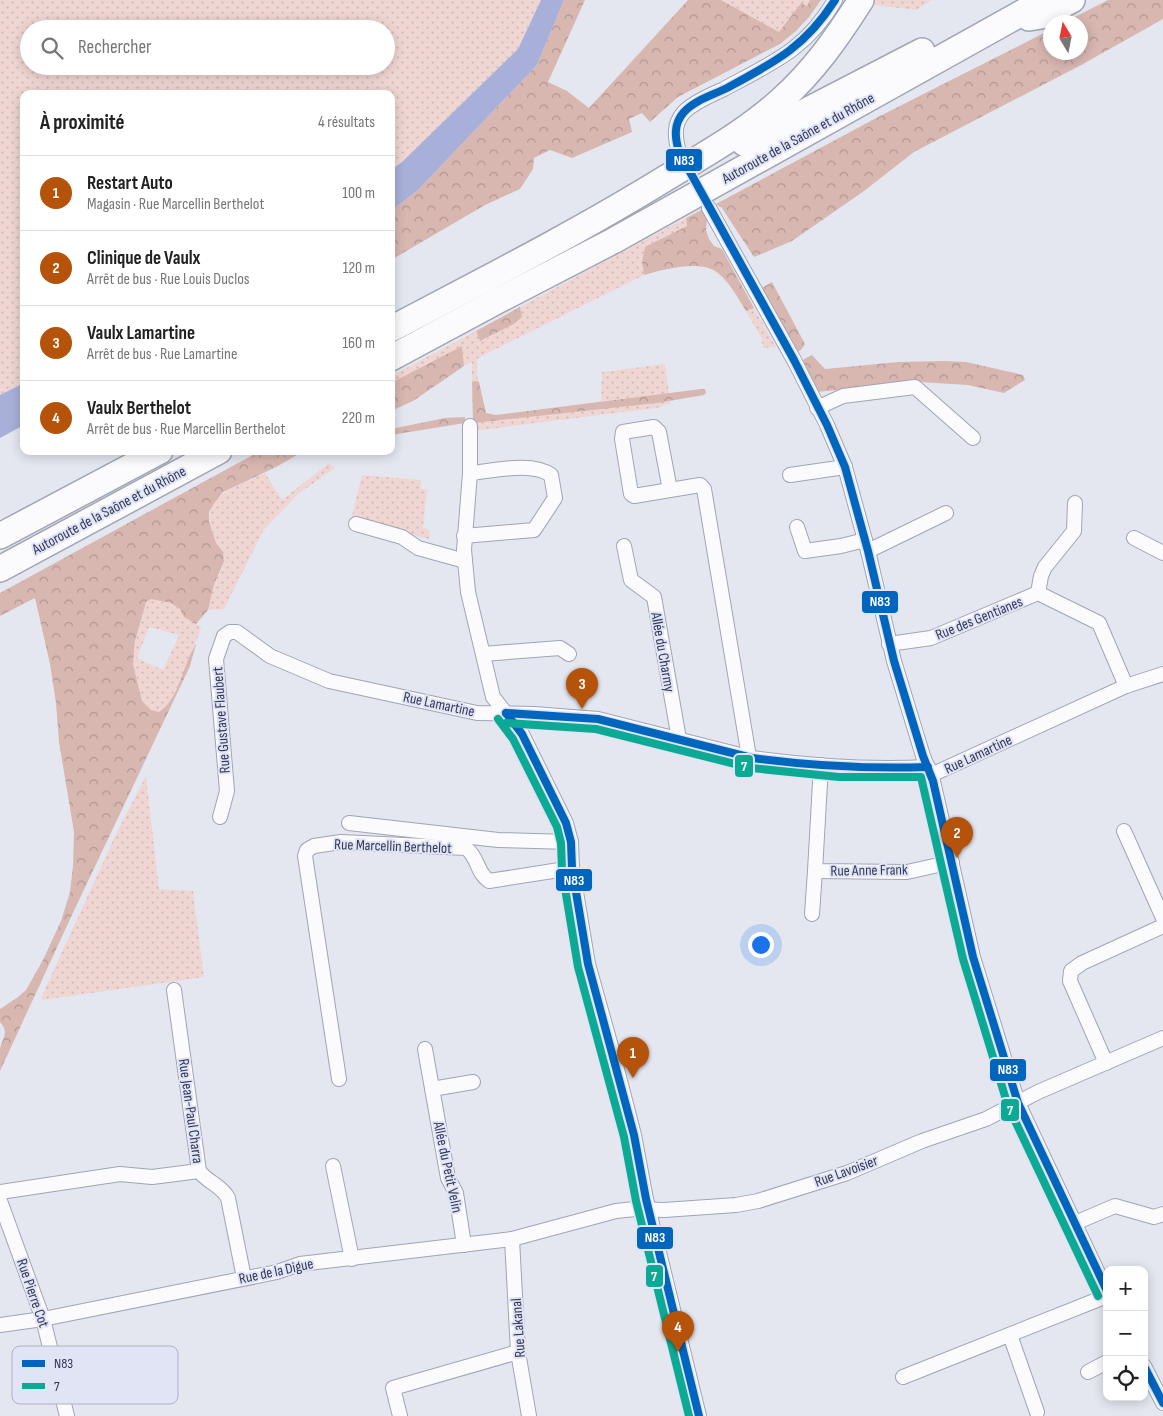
<!DOCTYPE html>
<html lang="fr">
<head>
<meta charset="utf-8">
<style>
  :root { --surface:#fff; --page:#f6f6f6; --text:#222; --muted:#767676; --line:#e0e0e0; --accent:#b45309 }
  body { margin:0; font-family:"Sofia Sans Condensed",sans-serif; background:var(--page); color:var(--text) }
  .controls { position:absolute; right:15px; bottom:15px; display:grid; overflow:hidden; border-radius:10px; box-shadow:0 2px 12px #0003 }
  .controls button { width:45px; height:45px; display:grid; place-items:center; padding:0; border:0; border-bottom:1px solid var(--line); background:var(--surface); color:var(--text); font:25px sans-serif }
  .compass { position:absolute; left:1043px; top:15px; width:45px; height:45px; border-radius:50%; background:var(--surface); box-shadow:0 2px 12px #0003; rotate:350deg }
  .you { position:absolute; left:760px; top:944px; width:18px; height:18px; margin:-12px; border:4px solid #fff; border-radius:50%; background:#1a73e8; box-shadow:0 0 0 8px #1a73e833 }
  .badge { display:grid; place-items:center; width:32px; height:32px; border-radius:50%; background:var(--accent); color:#fff; font-size:16px; font-weight:700 }
  .pin { position:absolute; translate:-50% -41px; filter:drop-shadow(0 1px 2px #0008) }
  .pin::after { content:''; position:absolute; top:26px; width:18px; height:15px; background:inherit; clip-path:polygon(0 0,100% 0,50% 100%) }
  .list { margin:0; padding:0; list-style:none }
  h2 { display:flex; justify-content:space-between; align-items:center; height:65px; margin:0; padding:0 20px; font-size:21px }
  h2 small { font-size:16px; font-weight:400; color:var(--muted) }
  .list li { display:grid; grid-template-columns:32px 1fr auto; gap:15px; align-items:center; box-sizing:border-box; height:75px; padding:0 20px; border-top:1px solid var(--line) }
  .list b { display:block; font-size:19px; white-space:nowrap }
  .list p { margin:0; font-size:16px; white-space:nowrap; color:var(--muted) }
  .list em { font-size:16px; font-style:normal; color:var(--muted) }
  .icon { flex:none; width:28px; height:28px; fill:none; stroke:currentColor; stroke-width:2; stroke-linecap:round; stroke-linejoin:round }
  .map { position:relative; flex:none; width:1163px; height:1416px; overflow:hidden }
  .search { position:absolute; background:var(--surface); box-shadow:0 2px 12px #0003; left:20px; top:20px; width:375px; height:55px; display:flex; align-items:center; gap:12px; box-sizing:border-box; padding:0 18px; border-radius:28px; color:var(--muted); font-size:19px }
  .panel { position:absolute; background:var(--surface); box-shadow:0 2px 12px #0003; left:20px; top:90px; width:375px; height:365px; border-radius:10px }
  .map>svg:first-child { display:block }
</style>
</head>
<body>
<div class="map">
<svg width="1163" height="1416" viewBox="0 0 1163 1416">
  <defs>
    <pattern id="grass-dots" width="8" height="8" patternUnits="userSpaceOnUse" patternTransform="scale(1.25)"><rect width="8" height="8" fill="#f0d6d3"/><path d="M2 2h.1M6 6h.1" fill="none" stroke="#ceb8b7" stroke-width="1.8" stroke-linecap="round"/></pattern>
    <pattern id="forest-crowns" width="20" height="18" patternUnits="userSpaceOnUse" patternTransform="scale(1.25)"><rect width="20" height="18" fill="#d8b7b1"/><path d="M2 6a3 3 0 1 1 6 0M12 15a3 3 0 1 1 6 0" fill="none" stroke="#b09693"/></pattern>
  </defs>
  <rect width="100%" height="100%" fill="#e4e7f0"/>
  <g fill="url(#grass-dots)" fill-rule="evenodd">
    <path d="M0,0H541L518,49L402,162L391,170V94H24V383L0,395ZM29,29H386V66H29Z"/>
    <path d="M721,0H810L807,6L801,3L779,32Z"/>
    <path d="M876,0H932L916,10L873,5Z"/>
    <path d="M686,218L687,226L645,247L642,262L644,275L480,357L477,359V376L479,382H472V362L464,366L462,346L391,383V376L476,331L481,341L514,324L522,317L520,307Z"/>
    <path d="M754,308L776,347L763,348L762,339L746,311Z"/>
    <path d="M665,364L669,394L601,401L602,372Z"/>
    <path d="M670,401V404L662,405L663,407L473,431V423Z"/>
    <path d="M329,463L335,468L298,494L263,531L224,609L208,610C209,601 211,592 214,583C217,577 223,569 224,562C225,552 218,549 215,542C195,495 232,489 265,473L282,500Z"/>
    <path d="M362,475L421,480V489L427,490L423,528L430,530L429,539L351,520Z"/>
    <path d="M151,599C161,601 172,602 181,609C188,615 192,623 201,627C199,637 194,644 191,653C184,673 177,700 159,712L151,711L142,701L133,664L135,642L140,620L146,602ZM149,627L179,635L163,670L137,658Z"/>
    <path d="M146,776L159,889L193,891L204,977L42,1000L41,998L117,832Z"/>
  </g>
  <g fill="url(#forest-crowns)">
    <path d="M564,0H585L548,82L567,91L589,108L688,0H721L779,32L801,3L807,6L810,0H821L809,17L796,31L780,44L678,97L650,122L642,113L629,119L632,132L572,158L550,150L534,158L533,169L520,189L485,205L391,260V211L419,189L537,65Z"/>
    <path d="M1108,0H1163V19L1083,64L914,152L864,191L792,241L754,257L722,208L716,204L878,117L1050,30V52H1080V22H1065Z"/>
    <path d="M703,209L707,219L706,230L709,239L714,246L722,249L754,308L746,311C738,298 730,283 718,273C701,259 664,269 644,275L642,262L645,247L687,226L686,218Z"/>
    <path d="M772,282L805,344L801,350L795,353L760,289Z"/>
    <path d="M520,307L522,317L514,324L480,341L476,331Z"/>
    <path d="M462,346L464,366L413,401L391,411V383Z"/>
    <path d="M812,355L825,369L898,362L945,361L966,362L1023,375L1025,380L1004,393L968,385L919,382L816,392L802,363L804,359Z"/>
    <path d="M476,381L479,382L486,413L496,415L701,389H705L706,393L704,395L657,403L473,423L472,382Z"/>
    <path d="M465,417V423L391,435V429L445,418Z"/>
    <path d="M260,451H304L276,467L223,492L215,502L209,512V522L216,543L223,552L224,562L214,584L208,610L196,624L184,617L180,609L171,603L151,599L146,602L135,641L133,664L142,701L151,710L159,712C181,697 182,665 196,644L190,666L71,917L0,1071C0,1064 0,1056 0,1049C2,1038 10,1033 0,1022V1009L18,997L26,990L43,960L61,921L70,892L73,866L74,832L59,742L56,703L50,664L35,598L0,616V593Z"/>
  </g>
  <g fill="#a8b0d9">
    <path d="M541,0H564L537,65L419,189L391,211V170L402,162L518,49Z"/>
    <path d="M24,383V425L0,438V395Z"/>
  </g>
  <g fill="none" stroke-linecap="round" stroke-linejoin="round">
    <defs>
      <g id="minor">
        <path d="M679,152C675,138 673,124 684,112C694,102 711,95 724,89C772,63 807,49 835,0"/>
        <path d="M709,208L794,360L827,425L845,467L868,551L894,661L923,756L933,781L973,957L1018,1103L1107,1292"/>
        <path d="M817,408L843,396L915,387L973,438"/>
        <path d="M470,426V473L464,550L468,592L493,697L522,734L566,823L571,842L572,868L588,964L612,1050L634,1135L646,1199L699,1416"/>
        <path d="M790,475L845,467"/>
        <path d="M670,490L659,432L654,427L623,432L622,439L631,494L634,496L700,485L704,489L749,757"/>
        <path d="M356,524L402,537L418,548L465,561"/>
        <path d="M797,527L805,551L841,546L865,540"/>
        <path d="M464,536L534,530L555,498L551,475C531,461 494,471 470,473"/>
        <path d="M1134,538L1163,553"/>
        <path d="M624,546L631,580L654,597L679,739"/>
        <path d="M868,551L946,513"/>
        <path d="M1038,593L1041,576L1045,567L1074,531L1075,503"/>
        <path d="M889,644L931,638L1038,593L1099,623L1126,686"/>
        <path d="M483,654L560,648L569,654"/>
        <path d="M821,765L815,871L907,872L952,862"/>
        <path d="M931,775L1126,686L1163,674"/>
        <path d="M220,817L227,791L216,659L224,636L230,632H237L270,656L329,681L477,713L534,714L598,719L752,758C810,766 870,770 928,767"/>
        <path d="M349,823L498,840L571,842"/>
        <path d="M1124,831L1163,918"/>
        <path d="M812,914L815,871"/>
        <path d="M174,990L199,1171C207,1182 222,1186 228,1198L244,1278"/>
        <path d="M425,1049L448,1178L456,1193L464,1245"/>
        <path d="M1106,1063L1070,981L1071,971L1082,963L1163,926"/>
        <path d="M339,1079L305,856L307,850L314,846L341,842L466,848C479,858 476,872 489,881L572,868"/>
        <path d="M432,1089L473,1082"/>
        <path d="M333,1166L352,1259"/>
        <path d="M0,1192L120,1174L152,1177L199,1171"/>
        <path d="M0,1201L43,1319L67,1416"/>
        <path d="M1075,1223L1115,1206L1154,1217L1163,1214"/>
        <path d="M512,1239L518,1352L529,1416"/>
        <path d="M0,1325L43,1319L277,1272L300,1264L512,1239L616,1211L635,1209L664,1210L736,1205L758,1201L847,1173L922,1141L986,1119L1038,1092L1163,1038"/>
        <path d="M1010,1335L1037,1412"/>
        <path d="M1144,1366L1163,1403"/>
        <path d="M1088,1372L1107,1362"/>
        <path d="M903,1377L1107,1296"/>
        <path d="M400,1416L393,1388L518,1352"/>
      </g>
      <g id="motorway">
        <path d="M1029,18L1041,16L1072,0"/>
        <path d="M744,143L922,51"/>
        <path d="M391,329C484,280 577,233 666,178C706,154 747,131 781,100C814,71 838,36 861,0"/>
        <path d="M391,358L497,301L613,241L1045,0"/>
        <path d="M0,536L160,451"/>
        <path d="M0,569L219,451"/>
      </g>
    </defs>
    <use href="#minor" stroke="#a0a4b5" stroke-width="16"/>
    <use href="#motorway" stroke="#a0a4b5" stroke-width="28"/>
    <use href="#minor" stroke="#fbfbfd" stroke-width="14"/>
    <use href="#motorway" stroke="#fbfbfd" stroke-width="25"/>
    <defs>
      <g id="bus-1">
        <path d="M835,0C805,47 775,62 727,88C713,95 695,100 684,112C673,124 675,138 679,152L794,360L827,425L845,467L868,551L894,661L923,756L933,781L973,957L1018,1103L1107,1291"/>
        <path d="M506,713L522,734L566,823L571,842L572,868L588,964L634,1135L646,1199L699,1416"/>
        <path d="M506,713L598,719L752,758C811,766 869,769 928,767"/>
        <path d="M1144,1366L1163,1403"/>
      </g>
      <g id="bus-2">
        <path d="M498,719L513,739L557,827L561,843L562,870L578,967L624,1137L636,1201L689,1416"/>
        <path d="M506,723L596,729L751,768L839,777H921L963,959L1008,1106L1098,1296"/>
      </g>
    </defs>
    <use href="#bus-1" stroke="#e0e4f4" stroke-width="11"/>
    <use href="#bus-2" stroke="#e0e4f4" stroke-width="11"/>
    <use href="#bus-1" stroke="#0065bd" stroke-width="8"/>
    <use href="#bus-2" stroke="#0caa95" stroke-width="8"/>
  </g>
  <g text-anchor="middle" stroke-width="4" stroke-linejoin="round" paint-order="stroke">
    <g font-size="15" fill="#343958" stroke="#e0e4f4">
      <text transform="translate(798 138) rotate(-29)" y="5">Autoroute de la Saône et du Rhône</text>
      <text transform="translate(109 510) rotate(-28)" y="5">Autoroute de la Saône et du Rhône</text>
      <text transform="translate(979 618) rotate(-22)" y="5">Rue des Gentianes</text>
      <text transform="translate(663 652) rotate(80)" y="5">Allée du Charmy</text>
      <text transform="translate(439 704) rotate(12)" y="5">Rue Lamartine</text>
      <text transform="translate(221 720) rotate(-94)" y="5">Rue Gustave Flaubert</text>
      <text transform="translate(978 754) rotate(-25)" y="5">Rue Lamartine</text>
      <text transform="translate(393 846) rotate(2)" y="5">Rue Marcellin Berthelot</text>
      <text transform="translate(869 870) rotate(-1)" y="5">Rue Anne Frank</text>
      <text transform="translate(191 1111) rotate(82)" y="5">Rue Jean-Paul Charra</text>
      <text transform="translate(448 1167) rotate(78)" y="5">Allée du Petit Velin</text>
      <text transform="translate(846 1171) rotate(-20)" y="5">Rue Lavoisier</text>
      <text transform="translate(276 1271) rotate(-12)" y="5">Rue de la Digue</text>
      <text transform="translate(33 1293) rotate(71)" y="5">Rue Pierre Cot</text>
      <text transform="translate(518 1328) rotate(-94)" y="5">Rue Lakanal</text>
    </g>
  </g>
  <rect x="12" y="1346" width="166" height="58" rx="8" fill="#e0e4f4" stroke="#acb1c5" stroke-width="1"/>
  <rect x="22" y="1360" width="23" height="7" fill="#0065bd"/>
  <rect x="22" y="1383" width="23" height="6" fill="#0caa95"/>
  <g font-size="14" fill="#343958">
    <text x="54" y="1368">N83</text>
    <text x="54" y="1391">7</text>
  </g>
  <g stroke="#e0e4f4" stroke-width="2">
    <rect x="665" y="148" width="38" height="24" rx="5" fill="#0065bd"/>
    <rect x="861" y="590" width="38" height="24" rx="5" fill="#0065bd"/>
    <rect x="734" y="754" width="20" height="24" rx="5" fill="#0caa95"/>
    <rect x="555" y="868" width="38" height="24" rx="5" fill="#0065bd"/>
    <rect x="989" y="1058" width="38" height="24" rx="5" fill="#0065bd"/>
    <rect x="1000" y="1098" width="20" height="24" rx="5" fill="#0caa95"/>
    <rect x="636" y="1226" width="38" height="24" rx="5" fill="#0065bd"/>
    <rect x="645" y="1264" width="19" height="24" rx="5" fill="#0caa95"/>
  </g>
  <g font-size="14" text-anchor="middle" font-weight="bold" fill="#fff">
    <text x="684" y="165">N83</text>
    <text x="880" y="606">N83</text>
    <text x="744" y="771">7</text>
    <text x="574" y="885">N83</text>
    <text x="1008" y="1074">N83</text>
    <text x="1010" y="1115">7</text>
    <text x="655" y="1242">N83</text>
    <text x="654" y="1281">7</text>
  </g>
</svg>
<div class="controls">
<button>+</button>
<button>−</button>
<button><svg class="icon" aria-label="locate" viewBox="0 0 24 24"><circle cx="12" cy="12" r="6"/><path d="M12 2v4M12 18v4M2 12h4M18 12h4"/></svg></button>
</div>
<svg class="compass" viewBox="-18 -18 36 36"><path d="M0-13l5 13h-10z" fill="#e53935"/><path d="M0 13l5-13h-10z" fill="#767676"/></svg>
<div class="you"></div>
<div class="pin badge" style="left:633px;top:1078px">1</div>
<div class="pin badge" style="left:957px;top:858px">2</div>
<div class="pin badge" style="left:582px;top:709px">3</div>
<div class="pin badge" style="left:678px;top:1352px">4</div>
<div class="search"><svg class="icon" aria-label="search" viewBox="0 0 24 24"><circle cx="10" cy="10" r="6"/><path d="M15 15l6 6"/></svg>Rechercher</div>
<section class="panel">
<h2>À proximité<small>4 résultats</small></h2>
<ul class="list">
<li><span class="badge">1</span><div><b>Restart Auto</b><p>Magasin · Rue Marcellin Berthelot</p></div><em>100 m</em></li>
<li><span class="badge">2</span><div><b>Clinique de Vaulx</b><p>Arrêt de bus · Rue Louis Duclos</p></div><em>120 m</em></li>
<li><span class="badge">3</span><div><b>Vaulx Lamartine</b><p>Arrêt de bus · Rue Lamartine</p></div><em>160 m</em></li>
<li><span class="badge">4</span><div><b>Vaulx Berthelot</b><p>Arrêt de bus · Rue Marcellin Berthelot</p></div><em>220 m</em></li>
</ul>
</section>
</div>
</body>
</html>
